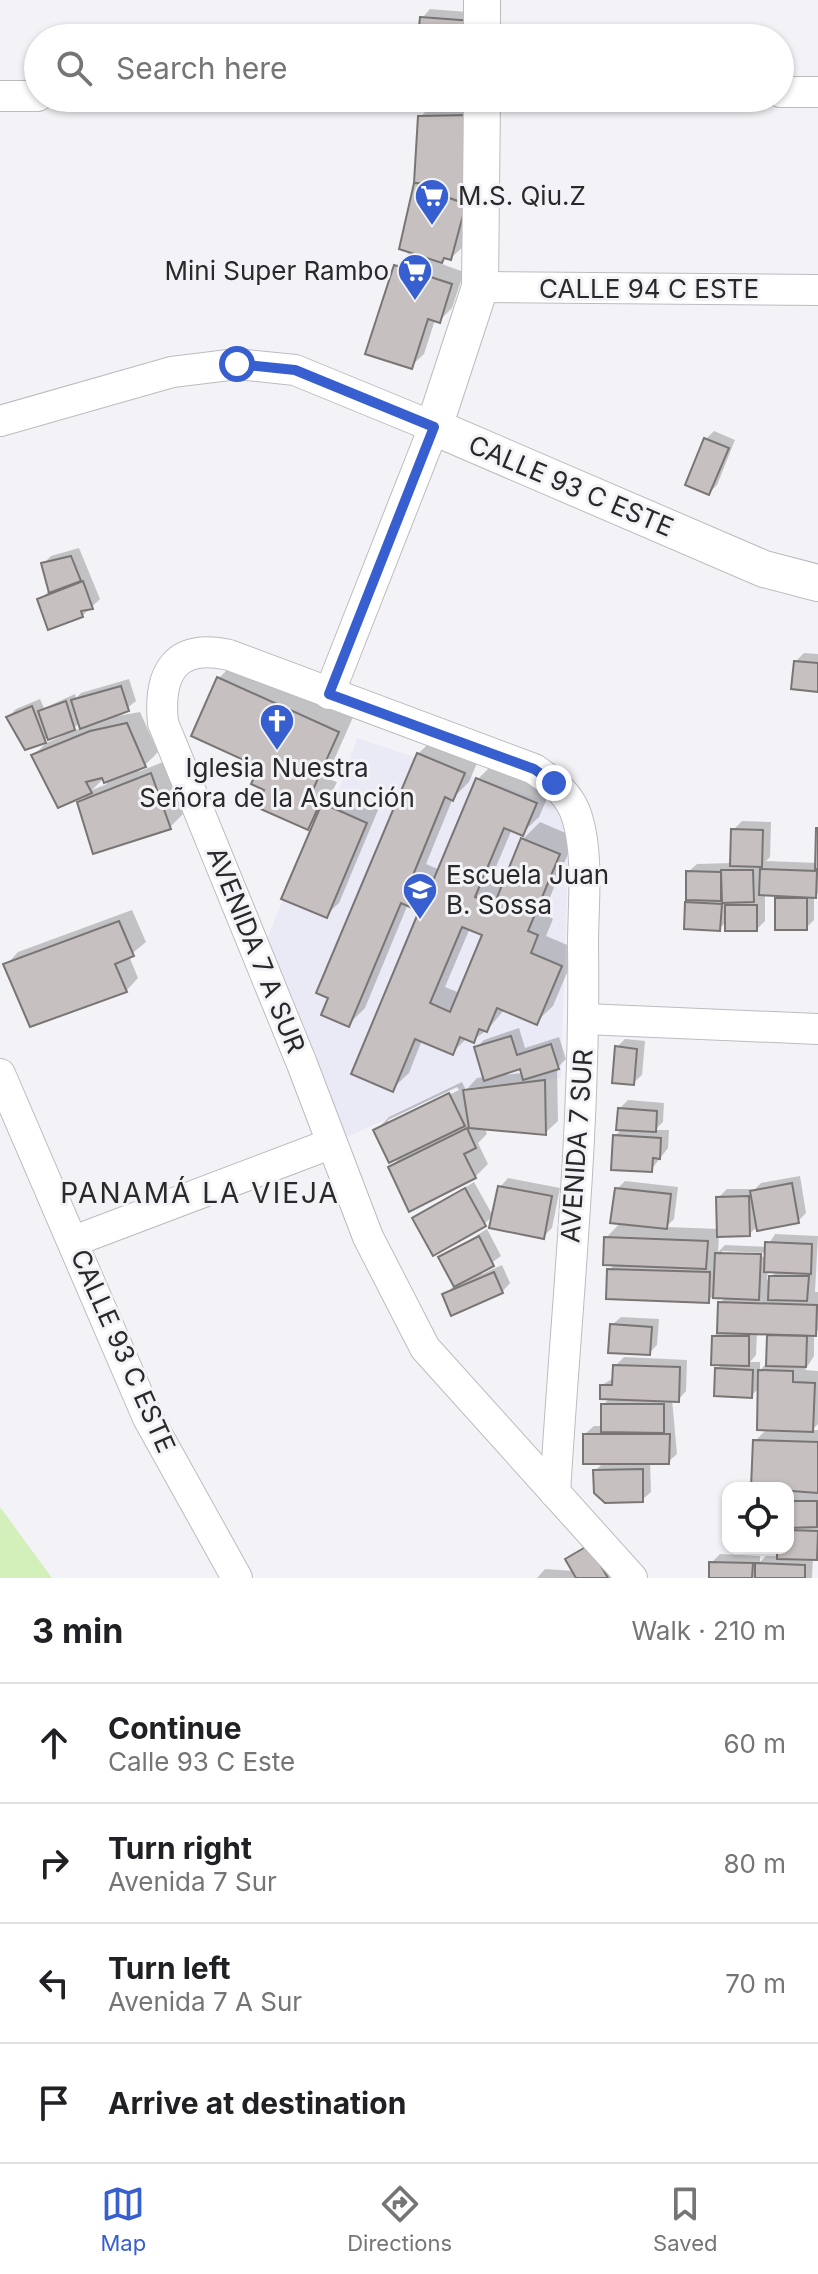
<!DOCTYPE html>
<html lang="en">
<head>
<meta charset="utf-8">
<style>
  :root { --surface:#fff; --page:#f2f2f2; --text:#202124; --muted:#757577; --line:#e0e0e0; --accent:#375fcf }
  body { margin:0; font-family:Inter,sans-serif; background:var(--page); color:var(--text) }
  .controls { position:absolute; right:24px; bottom:24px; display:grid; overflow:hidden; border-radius:16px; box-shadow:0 2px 6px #0004 }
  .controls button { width:72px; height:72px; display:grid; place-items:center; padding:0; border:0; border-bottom:2px solid var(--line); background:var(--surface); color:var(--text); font:40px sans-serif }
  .stop { position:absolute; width:24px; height:24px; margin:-18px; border:6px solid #375fcf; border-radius:50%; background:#fff }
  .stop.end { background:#375fcf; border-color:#fff; box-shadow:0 2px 8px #0008 }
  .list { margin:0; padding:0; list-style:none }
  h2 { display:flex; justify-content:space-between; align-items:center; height:104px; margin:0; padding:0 32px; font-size:34px }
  h2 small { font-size:26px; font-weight:400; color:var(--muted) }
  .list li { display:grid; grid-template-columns:52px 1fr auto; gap:24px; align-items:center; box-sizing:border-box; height:120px; padding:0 32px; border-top:2px solid var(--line) }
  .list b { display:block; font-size:30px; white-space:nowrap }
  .list p { margin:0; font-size:26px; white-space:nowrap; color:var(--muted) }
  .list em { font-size:26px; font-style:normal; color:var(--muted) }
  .icon { flex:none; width:44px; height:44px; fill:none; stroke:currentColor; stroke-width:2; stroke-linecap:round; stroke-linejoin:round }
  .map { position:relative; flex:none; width:818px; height:1578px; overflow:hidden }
  .search { position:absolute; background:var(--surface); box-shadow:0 2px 6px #0004; left:24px; right:24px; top:24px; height:88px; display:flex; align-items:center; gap:20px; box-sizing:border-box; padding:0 28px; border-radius:44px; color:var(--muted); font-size:30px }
  .sheet { height:584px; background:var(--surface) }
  nav { display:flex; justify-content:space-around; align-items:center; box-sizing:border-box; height:112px; border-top:2px solid var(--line); background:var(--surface); font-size:22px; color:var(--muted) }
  nav a { display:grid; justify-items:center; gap:4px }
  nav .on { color:var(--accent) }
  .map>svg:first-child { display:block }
</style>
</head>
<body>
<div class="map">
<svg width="818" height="1578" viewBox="0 0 818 1578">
  <rect width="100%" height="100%" fill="#f3f3f7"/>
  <path fill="#eaeaf6" d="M357,738L546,801L558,810L565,823L568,866L561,1078L454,1089L345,1138L265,944L322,803L333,807Z"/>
  <path fill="#d3f0bb" d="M0,1507L52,1578H0Z"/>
  <g fill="#0003" fill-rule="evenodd">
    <path d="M430,9L480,13L478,38H420L422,18Z"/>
    <path d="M433,104H483L464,246L451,258L446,256L439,263L464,272L452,308L439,321L435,320L424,354L411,366L396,266L411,251L420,117Z"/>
    <path d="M714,431L735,440L717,485L709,493L706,439Z"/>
    <path d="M79,548L100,599L82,616L39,600L50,590L43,564L51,556Z"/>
    <path d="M804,653L818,654V690L796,661Z"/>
    <path d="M235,662L354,715L326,778L337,782L333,790L378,810L339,903L326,915L317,818L307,828L267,789L261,766L219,678Z"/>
    <path d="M129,679L136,701L117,716L140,712L158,752L138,772L163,762L183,814L170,827L79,803L90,792L34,755L46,743L62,736L60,733L25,748L8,717L16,709L40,699L44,708L75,694L76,698L81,693ZM80,722L81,728L69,733ZM104,778L107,784L92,790Z"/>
    <path d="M435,737L480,756L469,782L453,798L426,864L440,870L478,779L494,763L552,787L539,817L522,833L512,829L490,881L504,886L523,839L540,822L575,837L543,914L553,919L546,936L577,949L553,1006L536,1022L505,1009L487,1030L473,1040L467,1038L452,1053L422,1040L409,1073L392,1089L422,910L408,904L365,1008L348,1025L418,754ZM470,928L484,934L460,993L445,987Z"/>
    <path d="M742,821L771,822L770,857L766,861L817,863L818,838V893L814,897V920L806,928L777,899L782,894H765V921L757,929L727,921L720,928L687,903L691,899L688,872L697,864L732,863L733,830Z"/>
    <path d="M132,910L146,942L129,956L138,978L126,991L6,965L18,952Z"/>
    <path d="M519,1028L525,1048L559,1037L566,1059L557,1068L558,1121L545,1133L484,1127L487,1134L478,1143L488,1164L475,1177L390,1167L403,1155L376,1130L389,1117L462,1082L466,1090L477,1078L485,1077L476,1048L484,1040ZM521,1067L523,1073L502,1075V1073ZM457,1087L459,1090L388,1125V1120Z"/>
    <path d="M625,1039L645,1041L642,1075L633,1083L617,1047Z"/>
    <path d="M628,1100L664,1103L663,1122L655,1130H669L668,1148L651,1170L615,1136L623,1128L619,1109Z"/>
    <path d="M800,1176L806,1213L798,1221L758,1226L749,1234L719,1235L718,1252L725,1245L767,1247L775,1234L818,1236L815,1292H818V1330L814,1334V1356L805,1370L818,1371V1424L812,1430H818V1490L815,1493H818V1556L813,1558L812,1578H711V1563L720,1554L760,1556V1562L766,1556H779V1548H788V1488L755,1441L768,1428L760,1387L751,1396L717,1369L723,1363L714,1336L719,1331L720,1303L726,1297L713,1296L708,1301L609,1270L616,1263L606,1238L621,1222L617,1189L625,1181L678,1187L674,1219L666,1227L719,1229L718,1198L727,1189H755L761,1183ZM722,1251L771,1253V1257L722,1255ZM768,1270L777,1271L767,1280ZM757,1332H773L769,1336L768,1362L760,1370V1362H750L756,1355Z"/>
    <path d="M508,1178L560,1188L552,1228L543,1237L500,1187Z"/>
    <path d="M474,1182L493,1216L484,1224L414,1219Z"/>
    <path d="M487,1229L501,1256L480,1271L482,1274L502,1265L510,1283L502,1292L444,1295L455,1285L440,1258Z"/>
    <path d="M621,1317L659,1319L657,1345L649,1353L612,1325Z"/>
    <path d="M624,1357L687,1360L686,1391L678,1400L672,1399L677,1454L668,1462H650L651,1492L642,1500L595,1471L604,1462L585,1434L594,1426H603V1405L611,1397L602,1385L615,1377V1366Z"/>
    <path d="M598,1538L621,1578H537L545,1569L574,1571L567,1560Z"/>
  </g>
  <g fill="#c6c1c0" stroke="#797574" stroke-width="2" fill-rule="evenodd">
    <path d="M420,17L473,21L471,38H418Z"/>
    <path d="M471,115L466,204L432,192L431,184L414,183L418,116Z"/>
    <path d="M414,183L431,184L432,192L466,204L451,260L444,258L442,263L399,249Z"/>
    <path d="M394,265L452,284L440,323L428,319L412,369L365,354Z"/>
    <path d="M704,438L729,448L709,495L685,485Z"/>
    <path d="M71,556L81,581L49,593L41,563Z"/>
    <path d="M83,581L93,609L81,611L83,617L48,630L37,599Z"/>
    <path d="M794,661L818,663V692L791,689Z"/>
    <path d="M217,677L339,732L311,794L322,799L308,830L256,807L264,790L251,784L259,767L191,736Z"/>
    <path d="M121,686L129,711L80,729L71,700Z"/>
    <path d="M66,701L75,730L48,740L38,711Z"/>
    <path d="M32,706L46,743L25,750L6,717Z"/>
    <path d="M127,723L146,767L104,783L102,778L86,782L92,793L58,808L31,755L90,731Z"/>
    <path d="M417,753L465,773L453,801L445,797L411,880L430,888L476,778L537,803L523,836L504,828L475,897L494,905L521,838L560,854L528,931L538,935L531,953L562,966L537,1025L497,1008L487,1032L479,1029L474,1043L460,1037L453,1055L415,1039L393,1092L351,1074L419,911L401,903L349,1027L321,1015L328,998L316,993ZM462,927L482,935L450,1012L430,1003Z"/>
    <path d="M151,773L171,829L93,854L77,802Z"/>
    <path d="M322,803L367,823L327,918L281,899Z"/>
    <path d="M816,828H818V869H815Z"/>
    <path d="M731,829L763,830L762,867L730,866Z"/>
    <path d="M760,869L817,871L816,898L759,895Z"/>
    <path d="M721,870H753L754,902L722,903Z"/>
    <path d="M686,871L721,872V901L686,900Z"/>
    <rect x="775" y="898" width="32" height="32"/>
    <path d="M685,902L722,904L720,931L684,929Z"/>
    <rect x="725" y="905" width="32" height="26"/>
    <path d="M119,921L134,956L115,964L127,992L30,1027L3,964Z"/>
    <path d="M511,1036L517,1055L551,1044L559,1069L523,1080L520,1069L484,1081L474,1047Z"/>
    <path d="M615,1046L637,1049L634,1085L612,1083Z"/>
    <path d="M545,1080L546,1135L469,1128L463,1090Z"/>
    <path d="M449,1093L465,1126L389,1163L373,1130Z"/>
    <path d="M618,1108L657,1111L656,1132L616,1130Z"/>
    <path d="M467,1128L476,1148L464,1154L476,1178L409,1212L388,1167Z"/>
    <path d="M613,1135L661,1138L660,1159L653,1158L652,1172L611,1170Z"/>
    <path d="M792,1183L799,1223L757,1231L750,1191Z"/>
    <path d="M498,1186L552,1196L544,1239L489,1228Z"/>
    <path d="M465,1188L486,1226L433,1256L412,1218Z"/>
    <path d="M615,1188L671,1194L667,1229L610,1223Z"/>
    <path d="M749,1196L750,1236L717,1237L716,1197Z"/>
    <path d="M479,1236L494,1266L454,1287L438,1257Z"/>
    <path d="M604,1237L708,1241L706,1269L603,1265Z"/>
    <path d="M765,1242L812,1244L811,1274L764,1272Z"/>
    <path d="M715,1253L761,1254L759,1300L713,1298Z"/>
    <path d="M607,1269L710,1272L709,1303L606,1299Z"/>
    <path d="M494,1272L503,1293L451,1316L442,1294Z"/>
    <path d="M769,1276H809L807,1301L768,1300Z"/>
    <path d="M718,1302L817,1305L816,1336L717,1333Z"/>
    <path d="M610,1324L652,1327L650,1355L608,1353Z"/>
    <path d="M767,1335L807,1336L806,1367L766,1366Z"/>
    <path d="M712,1336H749V1366L711,1365Z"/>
    <path d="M613,1365L680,1367L679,1402L600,1399V1385H612Z"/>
    <path d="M715,1368L753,1370L752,1398L714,1396Z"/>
    <path d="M758,1370L793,1371V1382L815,1383L813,1432L757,1430Z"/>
    <path d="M601,1404H664V1433L601,1432Z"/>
    <path d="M583,1434H670L669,1464H583Z"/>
    <path d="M753,1440L818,1442V1493L751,1488Z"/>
    <path d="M643,1469V1502L605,1503L594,1493L593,1470Z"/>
    <path d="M788,1501H817V1527L788,1528Z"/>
    <path d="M788,1530L818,1531L817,1560L777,1559V1548H788Z"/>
    <path d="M589,1545L608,1578H576L565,1559Z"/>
    <path d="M709,1562L753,1563L752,1578H709Z"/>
    <path d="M755,1563L805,1565V1578H755Z"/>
  </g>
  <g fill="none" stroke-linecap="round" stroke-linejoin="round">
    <defs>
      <g id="minor">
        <path d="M780,92H818"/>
        <path d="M0,96H38"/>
        <path d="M480,287L818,290"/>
        <path d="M0,421L172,372L237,364L295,370L434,427L329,694"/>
        <path d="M585,1019L818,1029"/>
        <path d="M0,1074L148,1418L237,1578"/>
        <path d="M74,1241L330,1144"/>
        <path d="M555,1493C566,1311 586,1127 583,945C583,905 589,856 577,817C570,794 553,782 534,769L229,655C175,643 158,673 163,723L302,1064L368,1237L425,1348L632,1578"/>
      </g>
      <g id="tertiary">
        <path d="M482,0V38"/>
        <path d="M482,98L480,287L434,427L764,569L818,583"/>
      </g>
    </defs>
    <use href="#minor" stroke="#bcbcc0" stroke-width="32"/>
    <use href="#tertiary" stroke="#bcbcc0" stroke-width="38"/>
    <use href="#minor" stroke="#fff" stroke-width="30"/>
    <use href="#tertiary" stroke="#fff" stroke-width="36"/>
  </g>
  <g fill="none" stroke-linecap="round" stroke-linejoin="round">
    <path stroke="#375fcf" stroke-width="10" d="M237,364L295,370L434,427L329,694L534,769L554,783"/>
  </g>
  <defs>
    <symbol id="supermarket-pin" viewBox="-11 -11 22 30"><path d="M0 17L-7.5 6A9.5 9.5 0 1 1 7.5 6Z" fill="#375fcf" stroke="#f3f3f7"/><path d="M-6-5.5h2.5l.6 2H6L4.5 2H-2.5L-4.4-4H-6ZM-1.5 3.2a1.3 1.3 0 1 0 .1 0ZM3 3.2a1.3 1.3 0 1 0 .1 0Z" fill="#fff"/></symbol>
    <symbol id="church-pin" viewBox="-11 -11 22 30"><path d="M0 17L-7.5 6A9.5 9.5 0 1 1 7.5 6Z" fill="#375fcf" stroke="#f3f3f7"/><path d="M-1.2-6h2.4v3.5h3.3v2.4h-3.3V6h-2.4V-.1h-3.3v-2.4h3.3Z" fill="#fff"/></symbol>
    <symbol id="school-pin" viewBox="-11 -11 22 30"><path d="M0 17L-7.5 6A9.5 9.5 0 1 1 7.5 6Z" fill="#375fcf" stroke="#f3f3f7"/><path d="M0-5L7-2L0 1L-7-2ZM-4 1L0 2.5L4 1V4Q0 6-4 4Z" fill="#fff"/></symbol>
  </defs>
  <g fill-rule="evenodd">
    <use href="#supermarket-pin" x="412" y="176" width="40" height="54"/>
    <use href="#supermarket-pin" x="395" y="251" width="40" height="54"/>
    <use href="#church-pin" x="257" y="701" width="40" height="54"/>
    <use href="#school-pin" x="400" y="870" width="40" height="54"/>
  </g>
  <g text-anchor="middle" stroke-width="6" stroke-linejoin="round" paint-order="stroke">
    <g font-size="26" fill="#29292b" stroke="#f3f3f7" text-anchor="start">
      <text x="458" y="205">M.S. Qiu.Z</text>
      <text x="389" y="280" text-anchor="end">Mini Super Rambo</text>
      <text x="277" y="777" text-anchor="middle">Iglesia Nuestra<tspan x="277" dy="30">Señora de la Asunción</tspan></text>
      <text x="446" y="884">Escuela Juan<tspan x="446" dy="30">B. Sossa</tspan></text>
    </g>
    <g font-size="26" fill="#29292b" stroke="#f3f3f7">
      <text x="649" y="298">CALLE 94 C ESTE</text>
      <text transform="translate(571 486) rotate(23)" y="9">CALLE 93 C ESTE</text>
      <text transform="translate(256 950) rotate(68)" y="9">AVENIDA 7 A SUR</text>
      <text transform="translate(577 1146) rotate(-86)" y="9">AVENIDA 7 SUR</text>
      <text transform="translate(123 1351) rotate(66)" y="9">CALLE 93 C ESTE</text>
    </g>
    <g font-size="28" letter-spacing="2" fill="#29292b" stroke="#f3f3f7">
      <text x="200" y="1203">PANAMÁ LA VIEJA</text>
    </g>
  </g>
</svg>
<div class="controls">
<button><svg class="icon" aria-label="locate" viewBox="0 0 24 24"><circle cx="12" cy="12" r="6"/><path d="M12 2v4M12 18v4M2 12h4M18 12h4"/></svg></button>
</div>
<div class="stop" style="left:237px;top:364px"></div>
<div class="stop end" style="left:554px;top:783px"></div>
<div class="search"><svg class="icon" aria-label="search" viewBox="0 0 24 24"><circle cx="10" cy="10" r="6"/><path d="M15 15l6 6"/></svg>Search here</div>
</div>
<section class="sheet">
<h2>3 min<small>Walk · 210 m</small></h2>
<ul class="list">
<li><svg class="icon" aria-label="ahead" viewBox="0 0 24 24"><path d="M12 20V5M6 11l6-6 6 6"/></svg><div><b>Continue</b><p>Calle 93 C Este</p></div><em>60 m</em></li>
<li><svg class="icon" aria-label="right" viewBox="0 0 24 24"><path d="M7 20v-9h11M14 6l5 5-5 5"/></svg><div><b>Turn right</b><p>Avenida 7 Sur</p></div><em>80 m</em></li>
<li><svg class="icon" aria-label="left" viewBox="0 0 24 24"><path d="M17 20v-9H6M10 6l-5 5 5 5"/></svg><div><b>Turn left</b><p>Avenida 7 A Sur</p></div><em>70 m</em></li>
<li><svg class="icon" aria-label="arrive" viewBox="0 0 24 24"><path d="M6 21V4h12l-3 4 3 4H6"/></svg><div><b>Arrive at destination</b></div></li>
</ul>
</section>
<nav>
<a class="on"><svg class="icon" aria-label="map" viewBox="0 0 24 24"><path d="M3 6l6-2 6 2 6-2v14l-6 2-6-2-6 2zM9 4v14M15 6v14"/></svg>Map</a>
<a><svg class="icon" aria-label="directions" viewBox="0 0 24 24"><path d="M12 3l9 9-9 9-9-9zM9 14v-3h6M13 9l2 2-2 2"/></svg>Directions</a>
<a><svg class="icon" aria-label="saved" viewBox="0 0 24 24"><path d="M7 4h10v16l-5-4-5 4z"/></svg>Saved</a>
</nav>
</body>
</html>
